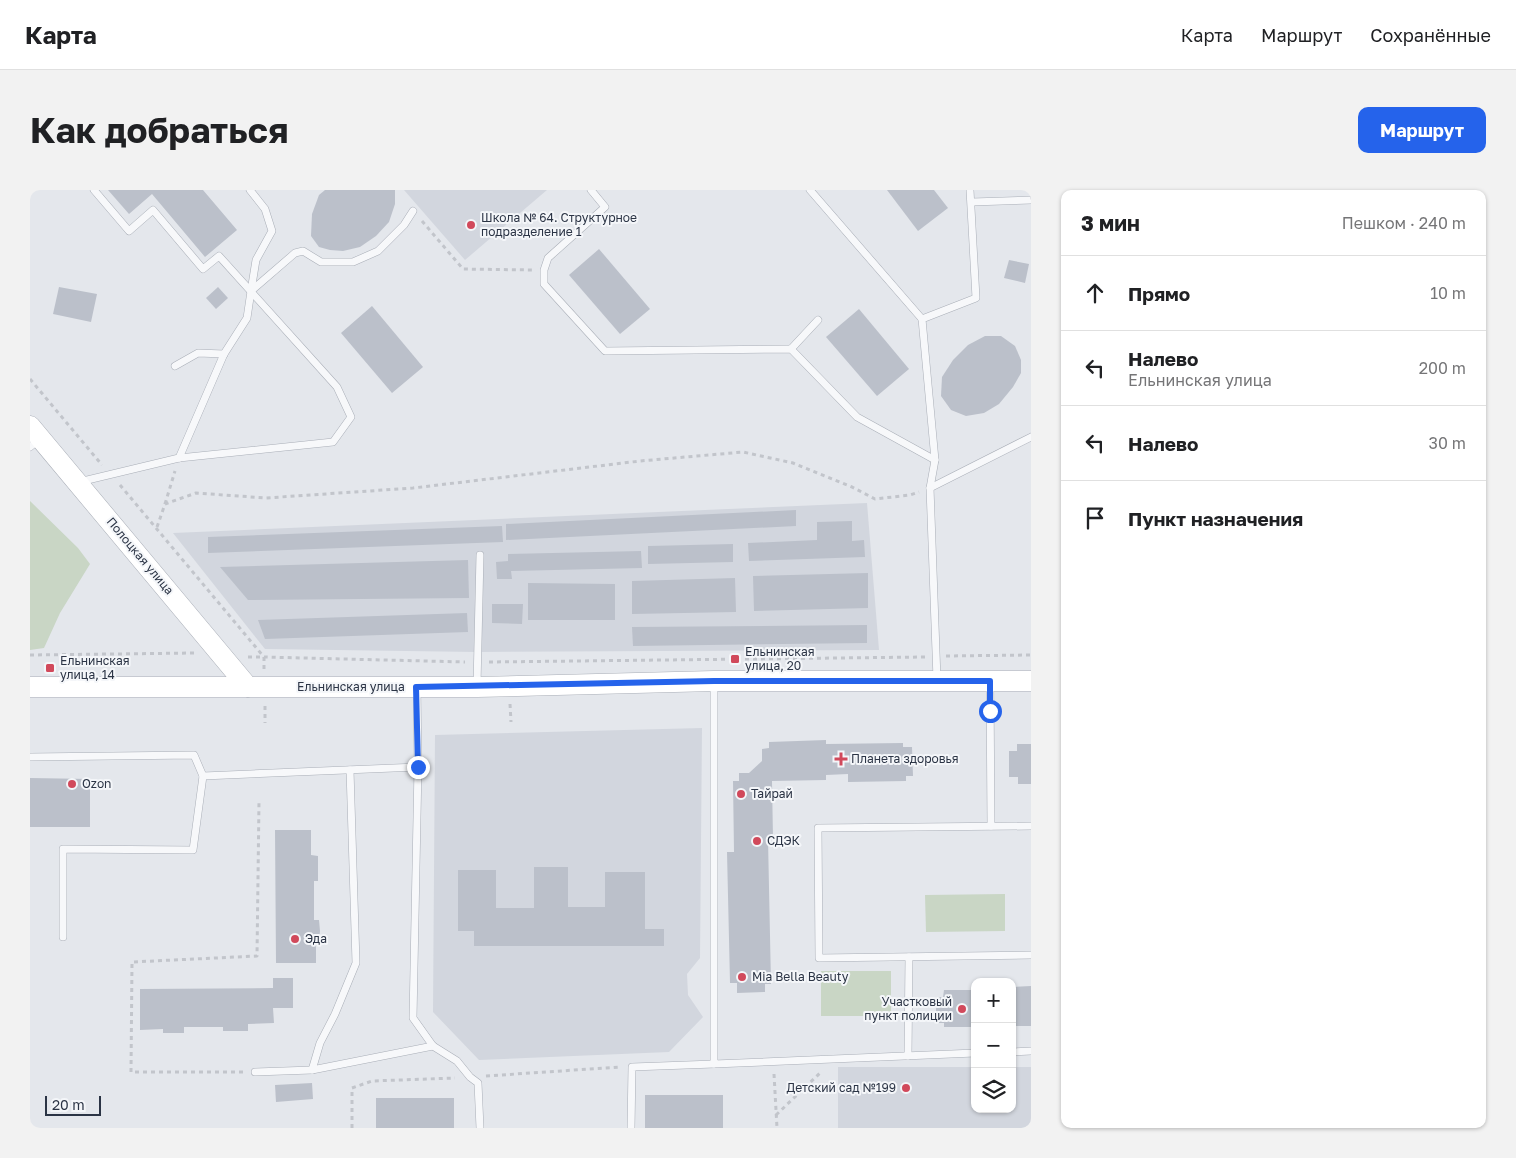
<!DOCTYPE html>
<html lang="ru">
<head>
<meta charset="utf-8">
<style>
  :root { --surface:#fff; --page:#f2f2f2; --text:#202124; --muted:#757577; --line:#e0e0e0; --accent:#2563eb }
  body { margin:0; font-family:"Golos Text",sans-serif; background:var(--page); color:var(--text) }
  .controls { position:absolute; right:15px; bottom:15px; display:grid; overflow:hidden; border-radius:10px; box-shadow:0 1px 4px #0004 }
  .controls button { width:45px; height:45px; display:grid; place-items:center; padding:0; border:0; border-bottom:1px solid var(--line); background:var(--surface); color:var(--text); font:25px sans-serif }
  .scale { position:absolute; left:15px; bottom:12px; width:56px; box-sizing:border-box; padding-left:5px; border:2px solid #2b3445; border-top:0; font-size:14px; line-height:18px; white-space:nowrap; color:#2b3445; -webkit-text-stroke:4px #f4f6f9; paint-order:stroke }
  .stop { position:absolute; width:15px; height:15px; margin:-11px; border:4px solid #2563eb; border-radius:50%; background:#fff }
  .stop.end { background:#2563eb; border-color:#fff; box-shadow:0 1px 5px #0008 }
  .list { margin:0; padding:0; list-style:none }
  h2 { display:flex; justify-content:space-between; align-items:center; height:65px; margin:0; padding:0 20px; font-size:21px }
  h2 small { font-size:16px; font-weight:400; color:var(--muted) }
  .list li { display:grid; grid-template-columns:32px 1fr auto; gap:15px; align-items:center; box-sizing:border-box; height:75px; padding:0 20px; border-top:1px solid var(--line) }
  .list b { display:block; font-size:19px; white-space:nowrap }
  .list p { margin:0; font-size:16px; white-space:nowrap; color:var(--muted) }
  .list em { font-size:16px; font-style:normal; color:var(--muted) }
  .icon { flex:none; width:28px; height:28px; fill:none; stroke:currentColor; stroke-width:2; stroke-linecap:round; stroke-linejoin:round }
  .map { position:relative; flex:none; width:1001px; height:938px; overflow:hidden; border-radius:10px }
  header { display:flex; align-items:center; gap:30px; box-sizing:border-box; height:70px; padding:0 25px; background:var(--surface); border-bottom:1px solid var(--line) }
  header strong { font-size:24px }
  nav { display:flex; gap:28px; margin-inline-start:auto; font-size:18px }
  .intro { display:flex; align-items:center; justify-content:space-between; box-sizing:border-box; height:120px; padding:0 30px }
  h1 { margin:0; font-size:35px }
  .button { padding:12px 22px; border-radius:10px; background:var(--accent); color:#fff; font-size:18px; font-weight:700 }
  main { display:flex; gap:30px; padding:0 30px }
  aside { flex:1; background:var(--surface); border-radius:10px; box-shadow:0 1px 4px #0004 }
  .map>svg:first-child { display:block }
</style>
</head>
<body>
<header>
<strong>Карта</strong>
<nav><a>Карта</a><a>Маршрут</a><a>Сохранённые</a></nav>
</header>
<div class="intro"><h1>Как добраться</h1><a class="button">Маршрут</a></div>
<main>
<div class="map">
<svg width="1001" height="938" viewBox="0 0 1001 938">
  <rect width="100%" height="100%" fill="#e4e7ec"/>
  <g fill="#d2d6de">
    <path d="M374,0H517L435,70Z"/>
    <path d="M837,313L849,460L447,462L235,459L143,343Z"/>
    <path d="M672,538L670,768L657,784L658,805L673,827L639,862L449,870L403,822L405,545Z"/>
    <path d="M808,877H945V919H982V877H1001V938H808Z"/>
  </g>
  <g fill="#c9d6c5">
    <path d="M0,311L48,358L60,374L30,423L14,458L0,460Z"/>
    <path d="M975,704V741L896,742L895,705Z"/>
    <rect x="791" y="781" width="70" height="45"/>
  </g>
  <g fill="#bbc0ca">
    <path d="M78,0H173L207,40L175,67L122,4L99,24Z"/>
    <path d="M295,0H365V14L359,32L346,46L330,57L313,61L300,60L289,57L281,46L282,24L289,5Z"/>
    <path d="M857,0H904L918,18L888,41Z"/>
    <path d="M569,59L620,119L590,144L539,85Z"/>
    <path d="M979,70L999,74L995,93L974,88Z"/>
    <path d="M29,97L67,104L61,132L23,124Z"/>
    <path d="M188,97L198,108L186,119L176,108Z"/>
    <path d="M342,116L393,177L362,203L311,143Z"/>
    <path d="M829,119L879,179L847,206L796,147Z"/>
    <path d="M955,146H971L985,156L991,170V183L983,197L969,214L954,223L936,226L921,220L911,206L912,187L923,170L938,155Z"/>
    <path d="M766,320V336L476,350V334Z"/>
    <path d="M822,331V351L834,350L835,367L719,371L718,353L787,350V332Z"/>
    <path d="M472,336L473,352L178,363V347Z"/>
    <path d="M703,354V372L618,374V356Z"/>
    <path d="M611,361L612,378L481,381L482,389H467L466,372L478,371V364Z"/>
    <path d="M438,370L439,408L218,410L190,377Z"/>
    <path d="M838,383V418L724,421L723,386Z"/>
    <path d="M705,388L706,422L602,424V391Z"/>
    <path d="M498,393L585,394V430H498Z"/>
    <path d="M462,414H493L492,434L462,433Z"/>
    <path d="M437,423L438,442L235,449L228,430Z"/>
    <path d="M837,435V453L603,456L602,437Z"/>
    <path d="M796,550V554L873,553V557H882L883,586H876V591L818,592V584L796,585V590L742,591L743,649H738L741,794H735V802L707,803V793H700L697,662H704L703,591H709V583H719L732,571V559L739,558V552Z"/>
    <path d="M987,554H1001V594H988V587H979V561H987Z"/>
    <path d="M0,588L60,589V637H0Z"/>
    <path d="M245,640H281V665L288,666V691H284V730H289L290,741L289,751H286V773H246Z"/>
    <path d="M504,677H538V717H575V682H615V739H634V756H444V741H428V680H466V718H504Z"/>
    <path d="M243,788H263V818H243L244,833L218,834V841H193V837H154V843H133V839L110,840V799L243,798Z"/>
    <path d="M1001,796V836H982L983,797Z"/>
    <path d="M914,800H945V837H914V833H906V807H913Z"/>
    <path d="M282,893L283,909L246,912L245,895Z"/>
    <rect x="615" y="905" width="78" height="33"/>
    <rect x="346" y="908" width="78" height="30"/>
  </g>
  <g fill="none" stroke-linecap="round" stroke-linejoin="round">
    <defs>
      <g id="lane">
        <path d="M220,0L235,19L242,41L226,70L221,101"/>
        <path d="M561,0L575,17L518,68L514,80V94L575,161L761,159L827,227L905,270"/>
        <path d="M780,0L892,129"/>
        <path d="M942,12L1001,10"/>
        <path d="M761,159L788,130"/>
        <path d="M145,176L168,163L194,164"/>
        <path d="M0,257L10,249"/>
        <path d="M149,268L194,164L217,128L221,101L265,63L273,61L291,72H323L348,61L374,35L383,21"/>
        <path d="M49,292L149,268L303,252L321,227L307,197L189,66L173,79L123,20L99,41L64,0"/>
        <path d="M900,298L1001,247"/>
        <path d="M907,489L900,298L905,270L892,129L946,108L940,0"/>
        <path d="M684,494V874L945,863"/>
        <path d="M960,494L961,636"/>
        <path d="M447,495L450,365"/>
        <path d="M387,499L388,577L383,828L403,856L427,871L440,887L448,893L450,938"/>
        <path d="M0,567L164,565L173,586L163,660L33,659V747"/>
        <path d="M320,580L326,773L305,824L290,853L282,880L403,856"/>
        <path d="M173,586L388,577"/>
        <path d="M1001,636L788,638L789,768L1001,765"/>
        <path d="M982,862L1001,861"/>
        <path d="M878,866L879,767"/>
        <path d="M225,882L282,880"/>
        <path d="M601,938L602,877L684,874"/>
      </g>
      <g id="secondary">
        <path d="M0,236L218,497"/>
        <path d="M0,497H447L684,491H1001"/>
      </g>
    </defs>
    <use href="#lane" stroke="#a9aeb7" stroke-width="8"/>
    <use href="#secondary" stroke="#a9aeb7" stroke-width="21"/>
    <g stroke="#c2c5cb" stroke-width="3" stroke-dasharray="4 4" stroke-linecap="butt">
      <path d="M392,31L433,79L503,80"/>
      <path d="M0,189L72,275"/>
      <path d="M90,295L234,467L435,472"/>
      <path d="M135,314L145,281"/>
      <path d="M127,337L135,314L166,303L236,308L383,298L610,271L713,262L763,273L822,297L845,309L880,305L889,302"/>
      <path d="M0,465L164,463"/>
      <path d="M916,466L1001,465"/>
      <path d="M218,467H234V480"/>
      <path d="M459,472L895,467"/>
      <path d="M480,514L481,532"/>
      <path d="M235,516V533"/>
      <path d="M213,882H101L102,772L227,766L229,611"/>
      <path d="M744,884L747,938"/>
      <path d="M456,886L590,877"/>
      <path d="M746,925L791,882"/>
      <path d="M322,938V898L342,891L425,888"/>
    </g>
    <use href="#lane" stroke="#f7f8fa" stroke-width="7"/>
    <use href="#secondary" stroke="#fff" stroke-width="20"/>
  </g>
  <g fill="none" stroke-linecap="round" stroke-linejoin="round">
    <path stroke="#2563eb" stroke-width="6" d="M388,577L386,497L684,491H960V521"/>
  </g>
  <g fill="#d1495b" stroke="#f4f6f9" stroke-width="2">
    <circle cx="441" cy="35" r="5"/>
    <rect x="700" y="464" width="10" height="10" rx="2.5"/>
    <rect x="15" y="473" width="10" height="10" rx="2.5"/>
    <path d="M808.5 561.5h5v5h5v5h-5v5h-5v-5h-5v-5h5z"/>
    <circle cx="42" cy="594" r="5"/>
    <circle cx="711" cy="604" r="5"/>
    <circle cx="727" cy="651" r="5"/>
    <circle cx="265" cy="749" r="5"/>
    <circle cx="712" cy="787" r="5"/>
    <circle cx="932" cy="819" r="5"/>
    <circle cx="876" cy="898" r="5"/>
  </g>
  <g text-anchor="middle" stroke-width="4" stroke-linejoin="round" paint-order="stroke">
    <g font-size="12" fill="#2b3445" stroke="#f4f6f9" text-anchor="start">
      <text x="451" y="32">Школа № 64. Структурное<tspan x="451" dy="14">подразделение 1</tspan></text>
      <text x="715" y="466">Ельнинская<tspan x="715" dy="14">улица, 20</tspan></text>
      <text x="30" y="475">Ельнинская<tspan x="30" dy="14">улица, 14</tspan></text>
      <text x="821" y="573">Планета здоровья</text>
      <text x="52" y="598">Ozon</text>
      <text x="721" y="608">Тайрай</text>
      <text x="737" y="655">СДЭК</text>
      <text x="275" y="753">Эда</text>
      <text x="722" y="791">Mia Bella Beauty</text>
      <text x="922" y="816" text-anchor="end">Участковый<tspan x="922" dy="14">пункт полиции</tspan></text>
      <text x="866" y="902" text-anchor="end">Детский сад №199</text>
    </g>
    <g font-size="12" fill="#2b3445" stroke="#f4f6f9">
      <text transform="translate(110 366) rotate(50)" y="4">Полоцкая улица</text>
      <text x="321" y="501">Ельнинская улица</text>
    </g>
  </g>
</svg>
<div class="controls">
<button>+</button>
<button>−</button>
<button><svg class="icon" aria-label="layers" viewBox="0 0 24 24"><path d="M12 4l9 5-9 5-9-5zM3 14l9 5 9-5"/></svg></button>
</div>
<div class="scale">20 m</div>
<div class="stop" style="left:960px;top:521px"></div>
<div class="stop end" style="left:388px;top:577px"></div>
</div>
<aside>
<h2>3 мин<small>Пешком · 240 m</small></h2>
<ul class="list">
<li><svg class="icon" aria-label="ahead" viewBox="0 0 24 24"><path d="M12 20V5M6 11l6-6 6 6"/></svg><div><b>Прямо</b></div><em>10 m</em></li>
<li><svg class="icon" aria-label="left" viewBox="0 0 24 24"><path d="M17 20v-9H6M10 6l-5 5 5 5"/></svg><div><b>Налево</b><p>Ельнинская улица</p></div><em>200 m</em></li>
<li><svg class="icon" aria-label="left" viewBox="0 0 24 24"><path d="M17 20v-9H6M10 6l-5 5 5 5"/></svg><div><b>Налево</b></div><em>30 m</em></li>
<li><svg class="icon" aria-label="arrive" viewBox="0 0 24 24"><path d="M6 21V4h12l-3 4 3 4H6"/></svg><div><b>Пункт назначения</b></div></li>
</ul>
</aside>
</main>
</body>
</html>
